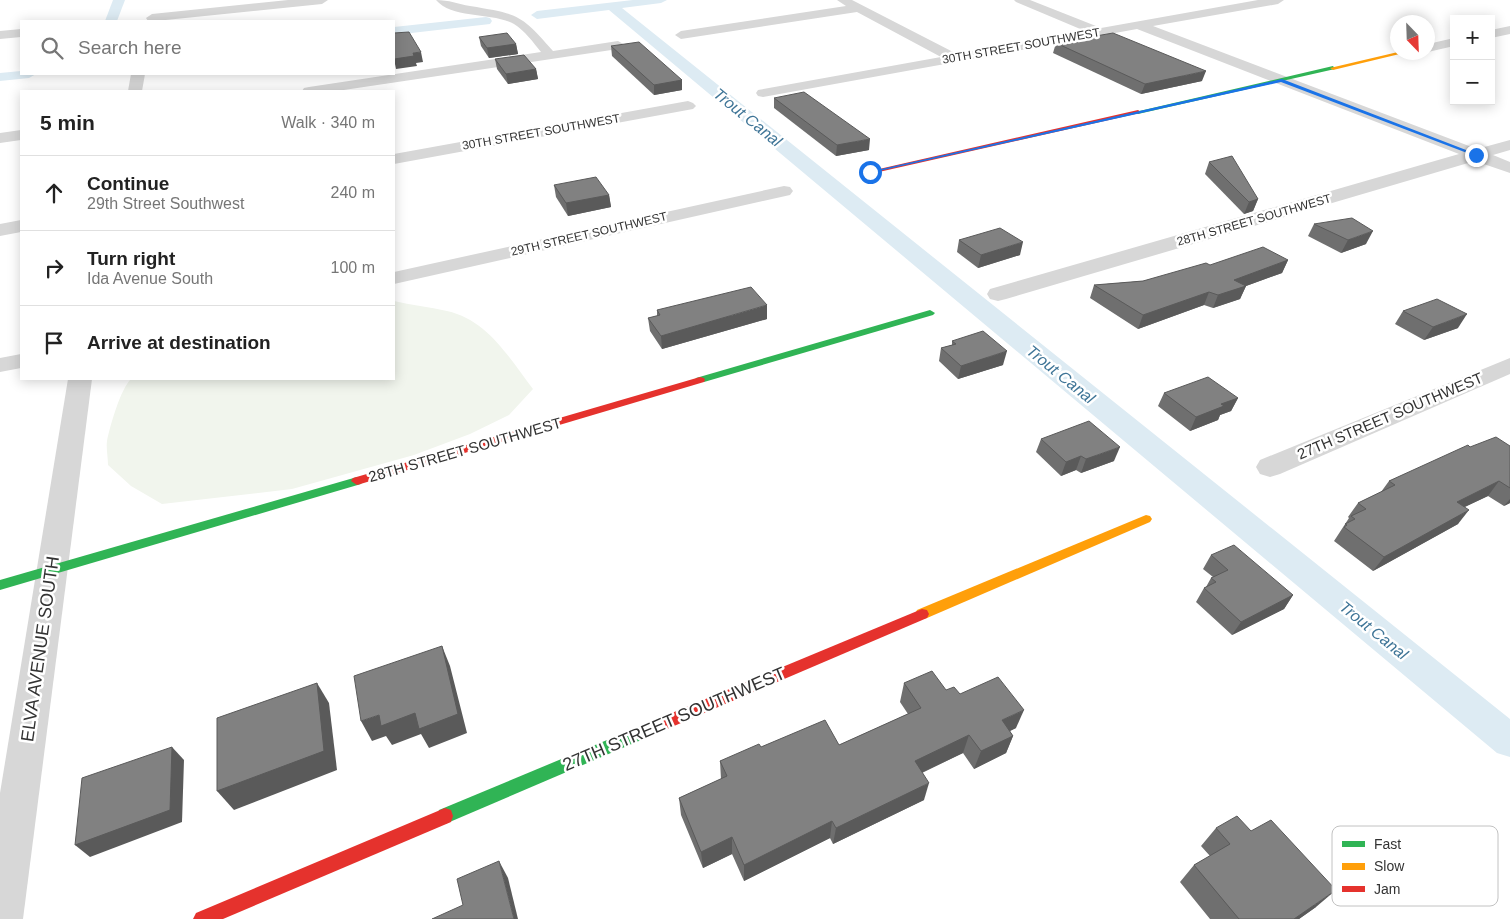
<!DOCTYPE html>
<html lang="en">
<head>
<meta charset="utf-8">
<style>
  :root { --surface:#fff; --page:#f2f2f2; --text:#222; --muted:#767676; --line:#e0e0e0 }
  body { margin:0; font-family:Helvetica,sans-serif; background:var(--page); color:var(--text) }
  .controls { position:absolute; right:15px; top:15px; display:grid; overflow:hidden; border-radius:0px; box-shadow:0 2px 12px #0003 }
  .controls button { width:45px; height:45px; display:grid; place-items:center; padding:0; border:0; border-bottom:1px solid var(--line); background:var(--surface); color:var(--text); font:25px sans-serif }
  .compass { position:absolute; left:1390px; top:15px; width:45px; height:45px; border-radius:50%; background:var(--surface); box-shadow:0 2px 12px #0003; rotate:157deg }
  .stop { position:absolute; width:15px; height:15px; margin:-11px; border:4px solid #1a73e8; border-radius:50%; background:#fff }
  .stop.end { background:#1a73e8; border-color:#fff; box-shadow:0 1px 5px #0008 }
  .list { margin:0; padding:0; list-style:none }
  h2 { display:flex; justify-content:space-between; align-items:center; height:65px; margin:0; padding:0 20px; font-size:21px }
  h2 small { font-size:16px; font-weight:400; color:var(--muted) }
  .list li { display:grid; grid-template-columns:32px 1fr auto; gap:15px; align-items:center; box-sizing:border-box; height:75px; padding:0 20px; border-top:1px solid var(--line) }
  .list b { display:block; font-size:19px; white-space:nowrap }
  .list p { margin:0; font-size:16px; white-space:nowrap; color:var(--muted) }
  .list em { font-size:16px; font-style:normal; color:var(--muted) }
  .icon { flex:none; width:28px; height:28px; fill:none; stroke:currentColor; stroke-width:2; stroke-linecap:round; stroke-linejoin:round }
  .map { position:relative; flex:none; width:1510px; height:919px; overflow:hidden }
  .search { position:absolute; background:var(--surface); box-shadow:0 2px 12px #0003; left:20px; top:20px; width:375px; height:55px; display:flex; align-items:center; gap:12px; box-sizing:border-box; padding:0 18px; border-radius:0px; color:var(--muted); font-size:19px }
  .panel { position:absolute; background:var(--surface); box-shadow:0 2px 12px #0003; left:20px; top:90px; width:375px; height:290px; border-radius:0px }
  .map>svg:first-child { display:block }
</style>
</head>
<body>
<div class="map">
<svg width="1510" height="919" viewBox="0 0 1510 919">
  <rect width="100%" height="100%" fill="#fff"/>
  <path fill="#f1f5ed" d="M394,301C411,305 429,307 447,311C488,320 509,358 533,389L509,415L470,434L414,455L292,489L162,504L131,486L108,465C108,457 106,448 107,441C110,426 121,388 131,379H394Z"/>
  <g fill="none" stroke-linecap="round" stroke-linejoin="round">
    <g fill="#ddebf3" fill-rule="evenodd">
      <path d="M113,0H125L117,21H105Z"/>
      <path d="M633,0H667L661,3L622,8L1510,719V757L1497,753L609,10L537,19L531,15L537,11Z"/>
      <path d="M486,17L490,18L492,21L490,24L394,35V27Z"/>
      <path d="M21,71V74H36L29,78L0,81V73Z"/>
    </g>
    <g fill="#d7d7d7" fill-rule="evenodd">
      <path d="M288,0H328L322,4L156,21H148L146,18L152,14Z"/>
      <path d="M436,0C449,0 458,4 470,6C518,14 521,14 553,51L618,41L625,45L618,49L337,91H302L304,88L309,87L541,52C533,42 525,31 514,24C492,12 452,19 436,0Z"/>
      <path d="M837,0H852L957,54L1085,31L1016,2L1014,0H1030L1101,28L1258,0H1284L1278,4L1153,26L1477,149L1510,140V150L1493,155L1510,162V173L1475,161L1006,299L998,301L990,299L987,294L990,289L1459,154L1137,29L763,97L758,96L756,93L758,90L941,57L857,12L681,39L675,35L681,31L846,6Z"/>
      <path d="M1510,26V34L1491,38V30Z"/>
      <path d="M21,29V37L0,39V31Z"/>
      <path d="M1454,38V46L1428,52V44Z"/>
      <path d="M131,74H145L142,91H128Z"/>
      <path d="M688,101L693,103L696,106L693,109L394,164V154Z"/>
      <path d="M21,130V140L0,143V133Z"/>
      <path d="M784,186L790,187L793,191L790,195L394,284V272Z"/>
      <path d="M21,220V232L0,236V224Z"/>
      <path d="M21,354V368L0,372V358Z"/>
      <path d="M1510,358V374L1280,474L1270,477L1260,474L1256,467L1260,460Z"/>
      <path d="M68,379H92L23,919H0V793Z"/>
    </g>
    <g fill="#30b455" fill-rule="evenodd">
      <path d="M1333,66L1335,69L1138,114L1135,112Z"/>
      <path d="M930,310L935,313L933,315L704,382H696L695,380L696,378Z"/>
      <path d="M357,477L363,481L361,484L0,590V580Z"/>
      <path d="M655,720L660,722L663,727L660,732L445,824L439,822L437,816L439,810Z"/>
    </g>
    <g fill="#ff9f0a" fill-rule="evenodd">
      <path d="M1398,52H1408L1333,70L1330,68Z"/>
      <path d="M1146,515L1150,516L1152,519L1150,522L927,618L922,619L917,618L915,614L917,610Z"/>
    </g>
    <g fill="#e5322d" fill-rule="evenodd">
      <path d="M1138,110L1141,112L1140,113L870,174L866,172Z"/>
      <path d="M700,377L704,378L705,380L704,382L357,485L351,481L353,478Z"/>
      <path d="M922,609L927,610L929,614L927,618L660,732L655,734L650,732L647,727L650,722Z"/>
      <path d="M445,808L451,810L453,816L451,822L223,919H193L196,913Z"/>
    </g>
  </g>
  <g fill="#6f6f6f">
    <path d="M479,37L516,44L518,54L489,58L481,46Z"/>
    <path d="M1056,43L1202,81L1141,94L1053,53Z"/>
    <path d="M611,46L682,80V90L654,95L612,56Z"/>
    <path d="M495,59L536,69L538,79L508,84L497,69Z"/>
    <path d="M774,98L869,150L836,156L774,108Z"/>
    <path d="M1209,162L1258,199L1253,211L1244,214L1205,174Z"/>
    <path d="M554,185L609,195L611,207L568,216L556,197Z"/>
    <path d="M1314,224L1366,244L1341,253L1308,236Z"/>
    <path d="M959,240L1020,255L978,268L957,252Z"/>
    <path d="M1288,260L1282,273L1246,286L1240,299L1213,308L1204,305L1138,329L1090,298L1094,285L1143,281L1210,265Z"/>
    <path d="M657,310L767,319L662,349L650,331L648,318L657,316Z"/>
    <path d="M1403,311L1458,328L1424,340L1395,324Z"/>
    <path d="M952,341L1003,365L958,379L939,361L941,348L952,345Z"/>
    <path d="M1164,393L1238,398L1231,411L1220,415L1218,420L1190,431L1158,406Z"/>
    <path d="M1041,439L1114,461L1081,473L1076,470L1061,476L1036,452Z"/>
    <path d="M1510,446V503L1504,506L1488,496L1464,507L1458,524L1373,571L1334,541L1336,538L1349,518L1348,517L1358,503L1381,492L1389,481L1470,447Z"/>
    <path d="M1211,555L1293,595L1284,609L1232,635L1196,602L1204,588L1206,587L1211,578L1213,577L1203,569Z"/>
    <path d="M904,683L946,690L960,694L1016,728L1010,731L1013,736L1006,753L974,769L963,753L922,773L924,800L833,844L830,838L744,881L732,854L703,868L681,815L679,798L721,779L720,761L761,747L839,745L908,714L900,702Z"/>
    <path d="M1216,828L1316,907L1299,919H1210L1180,882L1194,865L1210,856L1201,846Z"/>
  </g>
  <g fill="#5a5a5a">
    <path d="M516,44L518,54L489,58L487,48Z"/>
    <path d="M421,52L423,62L416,63L417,66L396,69L394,59L413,53Z"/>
    <path d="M536,69L538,79L508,84L506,74Z"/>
    <path d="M1206,71L1202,81L1141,94L1145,84Z"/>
    <path d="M682,80V90L654,95V85Z"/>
    <path d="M870,139L869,150L836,156L837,145Z"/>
    <path d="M609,195L611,207L568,216L566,203Z"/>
    <path d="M1258,199L1253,211L1244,214L1249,202Z"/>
    <path d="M1373,231L1366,244L1341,253L1348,240Z"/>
    <path d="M1023,242L1020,255L978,268L981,255Z"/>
    <path d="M1288,260L1282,273L1246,286L1240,299L1213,308L1218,295L1234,280Z"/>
    <path d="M1209,292L1204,305L1138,329L1143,315Z"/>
    <path d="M767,305V319L662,349L661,336Z"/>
    <path d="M1467,314L1458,328L1424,340L1433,327Z"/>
    <path d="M1007,351L1003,365L958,379L961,366Z"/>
    <path d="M1238,398L1231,411L1220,415L1218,420L1190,431L1196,417L1221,404Z"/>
    <path d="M1120,447L1114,461L1081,473L1086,459Z"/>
    <path d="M1081,456L1076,470L1061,476L1066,462Z"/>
    <path d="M1499,481L1488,496L1446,516L1457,502Z"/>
    <path d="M1510,499V503L1504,506Z"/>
    <path d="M1469,510L1458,524L1373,571L1384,557Z"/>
    <path d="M1293,595L1284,609L1232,635L1241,622Z"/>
    <path d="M442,646L450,666L467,733L429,748L421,734L392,745L386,736L372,741L361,721L379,715L415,713Z"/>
    <path d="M317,683L329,703L337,770L234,810L217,791Z"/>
    <path d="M1024,710L1016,728L995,738L1002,720Z"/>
    <path d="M969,735L963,753L910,778L915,761Z"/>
    <path d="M1013,736L1006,753L974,769L981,751Z"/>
    <path d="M172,747L184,760L182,822L90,857L75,845Z"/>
    <path d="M929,783L924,800L833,844L836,828Z"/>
    <path d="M832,821L830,838L744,881V865Z"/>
    <path d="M732,837V854L703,868L701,852Z"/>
    <path d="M499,861L508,878L518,919H514Z"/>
    <path d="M1336,890L1316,907L1299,919H1294Z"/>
  </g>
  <g fill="#818181" stroke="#5a5a5a">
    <path d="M409,32L421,52L413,53L414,56L394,59V33Z"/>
    <path d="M507,33L516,44L487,48L479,37Z"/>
    <path d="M1113,33L1206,71L1145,84L1056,43Z"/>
    <path d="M639,42L682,80L654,85L611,46Z"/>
    <path d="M524,55L536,69L506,74L495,59Z"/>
    <path d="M804,92L870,139L837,145L774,98Z"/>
    <path d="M1232,156L1258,199L1249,202L1209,162Z"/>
    <path d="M596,177L609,195L566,203L554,185Z"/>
    <path d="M1352,218L1373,231L1348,240L1314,224Z"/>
    <path d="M1000,228L1023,242L981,255L959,240Z"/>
    <path d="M1263,247L1288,260L1234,280L1246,286L1218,295L1209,292L1143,315L1094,285L1143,281L1206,263L1210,265Z"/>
    <path d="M751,287L767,305L661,336L648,318L660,315L657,310Z"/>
    <path d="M1437,299L1467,314L1433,327L1403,311Z"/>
    <path d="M983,331L1007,351L961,366L941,348L956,344L952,341Z"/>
    <path d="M1208,377L1238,398L1221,404L1224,406L1196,417L1164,393Z"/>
    <path d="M1089,421L1120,447L1086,459L1081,456L1066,462L1041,439Z"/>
    <path d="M1496,437L1510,446V488L1499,481L1457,502L1469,510L1384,557L1344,527L1347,525L1345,524L1355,519L1351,516L1366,509L1358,503L1395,485L1389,481L1468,445L1470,447Z"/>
    <path d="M1234,545L1293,595L1241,622L1204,588L1216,582L1211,578L1228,570L1211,555Z"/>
    <path d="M442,646L458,714L419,729L415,713L381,726L379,715L361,721L354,676Z"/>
    <path d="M932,671L946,690L954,687L960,694L998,677L1024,710L1002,720L1013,736L981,751L969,735L915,761L929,783L836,828L832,821L744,865L732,837L701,852L679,798L727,776L720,761L759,744L761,747L825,720L839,745L921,708L904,683Z"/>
    <path d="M317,683L324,751L217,791V718Z"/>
    <path d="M172,747L170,810L75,845L82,778Z"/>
    <path d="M1237,816L1251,831L1271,820L1336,890L1294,919H1239L1194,865L1230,844L1216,828Z"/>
    <path d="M499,861L514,919H432L463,905L457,879Z"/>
  </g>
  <path fill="#1a73e8" d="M1282,79L1479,155L1475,156L1281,82L870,173L868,172Z"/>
  <g text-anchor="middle" stroke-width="5" stroke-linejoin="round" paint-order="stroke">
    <g font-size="12" fill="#333" stroke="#fff">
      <text transform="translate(1021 46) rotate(-10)" y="4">30TH STREET SOUTHWEST</text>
      <text transform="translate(541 132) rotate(-10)" y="4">30TH STREET SOUTHWEST</text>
      <text transform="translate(1254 220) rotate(-16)" y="4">28TH STREET SOUTHWEST</text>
      <text transform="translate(589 234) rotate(-13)" y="4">29TH STREET SOUTHWEST</text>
    </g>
    <g font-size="15" fill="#333" stroke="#fff">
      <text transform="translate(1390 416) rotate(-23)" y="5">27TH STREET SOUTHWEST</text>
      <text transform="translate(465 450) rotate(-16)" y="5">28TH STREET SOUTHWEST</text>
    </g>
    <g font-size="16" font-style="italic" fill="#3f7597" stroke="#fff">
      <text transform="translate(748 117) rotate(39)" y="6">Trout Canal</text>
      <text transform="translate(1061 374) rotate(39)" y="6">Trout Canal</text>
      <text transform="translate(1374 630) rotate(39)" y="6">Trout Canal</text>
    </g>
    <g font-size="18" fill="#333" stroke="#fff">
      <text transform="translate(40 649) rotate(-82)" y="6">ELVA AVENUE SOUTH</text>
      <text transform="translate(674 719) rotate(-23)" y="6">27TH STREET SOUTHWEST</text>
    </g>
  </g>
  <rect x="1332" y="826" width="166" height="80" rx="8" fill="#fff" stroke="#c2c2c2" stroke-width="1"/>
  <rect x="1342" y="841" width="23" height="6" fill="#30b455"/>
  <rect x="1342" y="863" width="23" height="7" fill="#ff9f0a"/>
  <rect x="1342" y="886" width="23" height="6" fill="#e5322d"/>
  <g font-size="14" fill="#333">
    <text x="1374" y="849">Fast</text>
    <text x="1374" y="871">Slow</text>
    <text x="1374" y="894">Jam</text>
  </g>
</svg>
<div class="controls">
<button>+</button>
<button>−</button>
</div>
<svg class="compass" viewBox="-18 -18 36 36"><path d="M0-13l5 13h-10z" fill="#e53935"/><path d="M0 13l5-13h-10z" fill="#767676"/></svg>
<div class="stop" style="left:870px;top:172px"></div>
<div class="stop end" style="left:1476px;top:155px"></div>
<div class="search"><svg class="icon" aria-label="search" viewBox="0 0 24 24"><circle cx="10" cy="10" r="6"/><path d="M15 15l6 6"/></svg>Search here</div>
<section class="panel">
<h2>5 min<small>Walk · 340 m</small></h2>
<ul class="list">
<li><svg class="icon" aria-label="ahead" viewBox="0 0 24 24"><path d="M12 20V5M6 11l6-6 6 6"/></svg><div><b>Continue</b><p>29th Street Southwest</p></div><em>240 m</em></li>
<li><svg class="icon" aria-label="right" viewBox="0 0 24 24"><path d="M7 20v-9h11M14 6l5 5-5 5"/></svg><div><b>Turn right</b><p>Ida Avenue South</p></div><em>100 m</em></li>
<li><svg class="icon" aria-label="arrive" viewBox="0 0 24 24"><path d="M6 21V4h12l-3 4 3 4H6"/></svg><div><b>Arrive at destination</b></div></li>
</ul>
</section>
</div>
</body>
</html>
